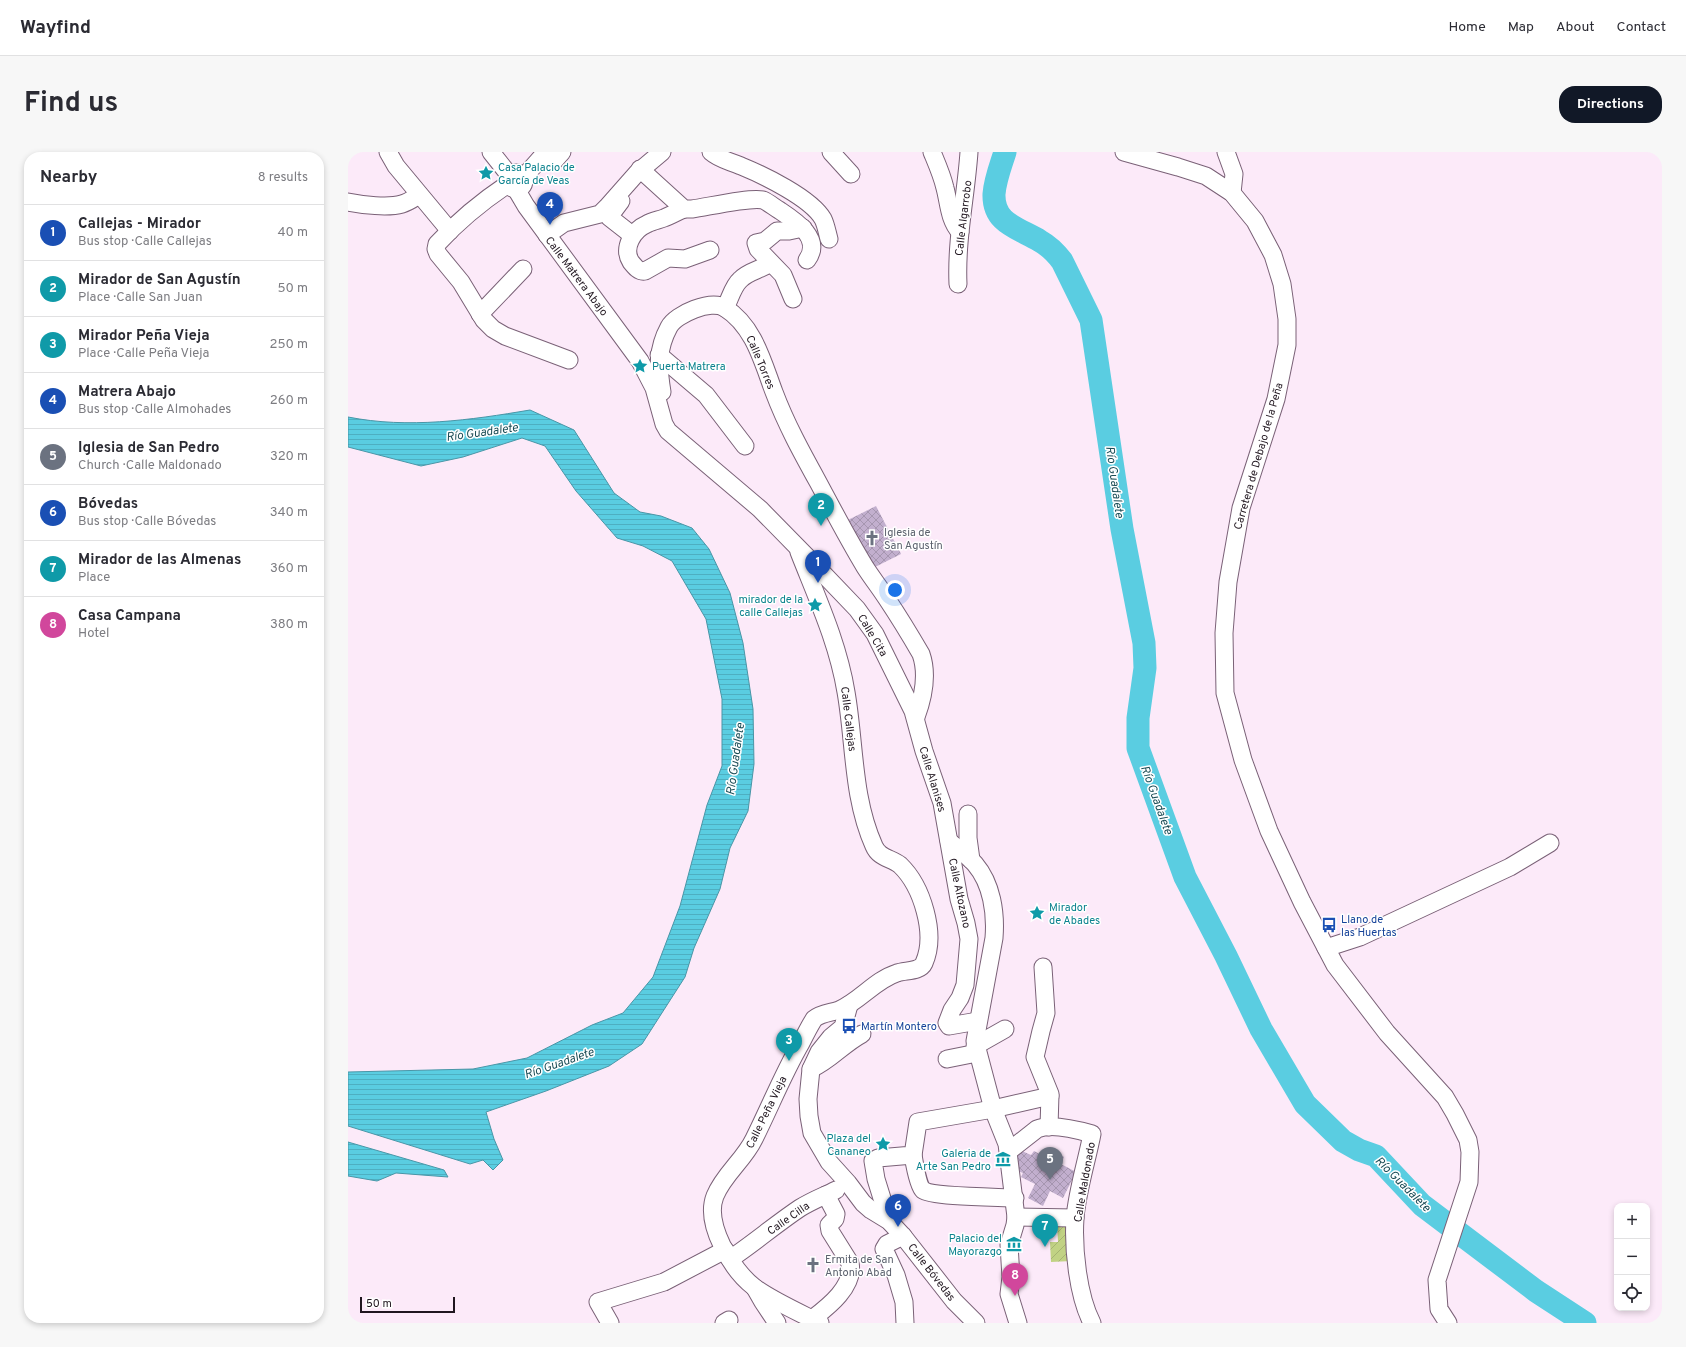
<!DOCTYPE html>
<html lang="en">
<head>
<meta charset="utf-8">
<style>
  :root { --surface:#fff; --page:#f7f7f7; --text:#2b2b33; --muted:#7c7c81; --line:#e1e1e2; --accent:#111827 }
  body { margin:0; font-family:Overpass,sans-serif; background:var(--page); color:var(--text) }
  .controls { position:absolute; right:12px; bottom:12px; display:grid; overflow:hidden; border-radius:8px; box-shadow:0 2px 6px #0003 }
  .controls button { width:36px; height:36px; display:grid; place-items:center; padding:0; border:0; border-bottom:1px solid var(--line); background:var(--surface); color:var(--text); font:20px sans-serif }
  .scale { position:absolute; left:12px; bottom:10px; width:95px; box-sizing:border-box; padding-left:4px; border:2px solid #20161f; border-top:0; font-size:11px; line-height:14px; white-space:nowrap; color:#20161f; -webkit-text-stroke:3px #fff; paint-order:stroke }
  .you { position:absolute; left:547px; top:438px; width:14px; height:14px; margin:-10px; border:3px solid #fff; border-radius:50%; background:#1a73e8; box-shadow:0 0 0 6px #1a73e833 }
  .badge { display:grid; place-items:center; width:26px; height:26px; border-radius:50%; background:var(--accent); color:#fff; font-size:13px; font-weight:700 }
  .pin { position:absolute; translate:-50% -33px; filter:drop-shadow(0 1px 2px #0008) }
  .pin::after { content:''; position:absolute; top:21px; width:14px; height:12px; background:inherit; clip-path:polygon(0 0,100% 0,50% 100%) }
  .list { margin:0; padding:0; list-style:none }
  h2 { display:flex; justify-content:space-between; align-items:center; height:52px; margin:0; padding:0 16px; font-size:17px }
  h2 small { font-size:13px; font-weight:400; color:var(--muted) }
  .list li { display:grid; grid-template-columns:26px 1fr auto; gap:12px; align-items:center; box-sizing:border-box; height:56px; padding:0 16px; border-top:1px solid var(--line) }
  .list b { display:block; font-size:15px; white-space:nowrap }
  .list p { margin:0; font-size:13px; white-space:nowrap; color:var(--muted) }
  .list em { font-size:13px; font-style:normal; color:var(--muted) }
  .icon { flex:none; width:22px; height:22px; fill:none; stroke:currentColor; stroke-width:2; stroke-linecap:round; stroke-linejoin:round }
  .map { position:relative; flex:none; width:1314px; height:1171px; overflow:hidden; border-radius:16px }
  header { display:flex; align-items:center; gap:24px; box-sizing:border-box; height:56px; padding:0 20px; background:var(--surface); border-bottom:1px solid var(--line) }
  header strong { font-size:19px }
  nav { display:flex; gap:22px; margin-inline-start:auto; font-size:14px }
  .intro { display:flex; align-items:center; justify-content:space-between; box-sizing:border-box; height:96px; padding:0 24px }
  h1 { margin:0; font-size:28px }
  .button { padding:10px 18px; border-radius:16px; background:var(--accent); color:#fff; font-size:14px; font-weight:700 }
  main { display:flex; gap:24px; padding:0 24px }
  aside { flex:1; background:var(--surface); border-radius:16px; box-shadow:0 2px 6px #0003 }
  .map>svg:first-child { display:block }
</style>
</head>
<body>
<header>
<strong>Wayfind</strong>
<nav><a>Home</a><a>Map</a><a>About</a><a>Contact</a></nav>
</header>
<div class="intro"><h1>Find us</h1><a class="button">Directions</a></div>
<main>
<aside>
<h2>Nearby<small>8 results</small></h2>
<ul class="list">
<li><span class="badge" style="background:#1a4fb4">1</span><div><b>Callejas - Mirador</b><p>Bus stop · Calle Callejas</p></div><em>40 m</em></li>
<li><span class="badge" style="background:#0f9aa8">2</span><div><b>Mirador de San Agustín</b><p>Place · Calle San Juan</p></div><em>50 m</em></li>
<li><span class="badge" style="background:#0f9aa8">3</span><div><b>Mirador Peña Vieja</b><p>Place · Calle Peña Vieja</p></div><em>250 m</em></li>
<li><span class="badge" style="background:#1a4fb4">4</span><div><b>Matrera Abajo</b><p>Bus stop · Calle Almohades</p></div><em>260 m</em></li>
<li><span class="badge" style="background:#6b7280">5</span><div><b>Iglesia de San Pedro</b><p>Church · Calle Maldonado</p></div><em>320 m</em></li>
<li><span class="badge" style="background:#1a4fb4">6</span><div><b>Bóvedas</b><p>Bus stop · Calle Bóvedas</p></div><em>340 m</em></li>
<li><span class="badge" style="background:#0f9aa8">7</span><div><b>Mirador de las Almenas</b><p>Place</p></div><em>360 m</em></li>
<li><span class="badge" style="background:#d1479c">8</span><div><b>Casa Campana</b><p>Hotel</p></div><em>380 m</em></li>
</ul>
</aside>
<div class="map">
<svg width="1314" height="1171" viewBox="0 0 1314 1171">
  <defs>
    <pattern id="garden-furrows" width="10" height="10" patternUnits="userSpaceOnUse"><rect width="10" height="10" fill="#c1d284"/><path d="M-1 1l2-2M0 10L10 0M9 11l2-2" fill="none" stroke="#a6b472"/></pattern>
    <pattern id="water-rules" width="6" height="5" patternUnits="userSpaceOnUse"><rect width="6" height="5" fill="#5acde1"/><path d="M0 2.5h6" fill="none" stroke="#4eafc1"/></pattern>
    <pattern id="building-cross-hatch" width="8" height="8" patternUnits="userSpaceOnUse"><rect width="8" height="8" fill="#c2afce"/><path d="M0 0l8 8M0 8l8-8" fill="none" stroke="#a696b0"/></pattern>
  </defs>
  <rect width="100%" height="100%" fill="#fceaf9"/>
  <path fill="url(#garden-furrows)" d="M723,1070L724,1109L703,1110L702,1090H710L709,1071Z"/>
  <g fill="url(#water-rules)" stroke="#4996a7">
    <path d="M182,258L226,278L266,341L292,360L313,364L344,376L361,397L382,441L395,491L405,557L406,612L400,659L382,696L372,737L346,796L337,825L294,892L261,914L198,939L138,960L146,987L155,1008L145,1018L135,1008L122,1012L0,974V920L125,917L179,906L244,873L275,861L305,825L332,754L359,653L374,614V547L358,467L324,409L295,394L269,386L228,339L197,294L174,286L115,305L73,314L0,295V265C60,277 123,268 182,258Z"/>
    <path d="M0,990L96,1018L100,1025L48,1021L29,1029L0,1024Z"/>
  </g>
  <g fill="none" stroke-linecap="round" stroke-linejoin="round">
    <path stroke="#5acde1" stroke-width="23" d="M657,0C653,13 647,28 646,42C645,72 671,76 692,89C701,94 708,101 714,109L743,168L774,377L796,491L797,516L790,566V596L837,725L878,804L913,877L957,952L995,989L1011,998L1028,1004L1074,1053L1188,1139L1237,1171"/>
  </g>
  <g fill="url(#building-cross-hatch)">
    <path d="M528,354L553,402L521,418L496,370Z"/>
    <path d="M703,998L716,1005L713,1012L728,1020L715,1046L702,1039L695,1054L680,1046L687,1032L673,1025L675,1021L670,1019L664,1006L674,999L683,1003L686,999L699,1006Z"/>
  </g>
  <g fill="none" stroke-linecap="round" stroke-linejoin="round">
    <defs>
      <g id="minor">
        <path d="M40,0L48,14L102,79"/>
        <path d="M143,0L162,24"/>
        <path d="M363,0C372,8 382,9 393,14C415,23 463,46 475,67C478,73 479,80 481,87"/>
        <path d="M483,0L503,22"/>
        <path d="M584,0C589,12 594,23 597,36C601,51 601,68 612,80"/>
        <path d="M776,0L830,15L858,24L884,41L907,69L925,103L934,132L939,167V193L928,247L893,356L880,430L876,481L877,541L895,608L921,679L954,750L987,813L1039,881L1097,945L1107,962L1120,988L1122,1000L1121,1030L1089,1128L1091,1157L1100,1171"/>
        <path d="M878,0L886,22L884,41"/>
        <path d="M192,8L206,9L214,0"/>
        <path d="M292,17L336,57H344C359,55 402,45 415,48C420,50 426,55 431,58C446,68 475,86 459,108"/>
        <circle cx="168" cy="29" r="8"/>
        <path d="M175,26L198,0"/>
        <path d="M160,32C133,50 111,68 89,92L88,97L90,102L113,130L136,168L145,177L157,184L221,208"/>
        <path d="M168,37L178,54L292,209L306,236L316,272L320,279L412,357L464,410L509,457L527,482L565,559L576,599L594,651L611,747L618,771L621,787L617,833L612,846L604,858L599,871L601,874L630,869"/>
        <path d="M273,49L261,65L284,83"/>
        <path d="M0,50C15,53 40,56 54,52C61,50 66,46 71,43"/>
        <path d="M336,57C329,60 323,63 316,66C311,68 304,69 299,72C285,78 274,96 283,110C287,115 291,120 297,119L320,106L337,107L362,98"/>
        <path d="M199,83L216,71L252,62L259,55L289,21L314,0"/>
        <path d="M610,132C608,87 618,44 621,0"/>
        <path d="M445,147L435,123L410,97L408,91L417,89L429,79H441L455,76"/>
        <path d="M377,156C382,147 385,134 392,128C400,119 413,118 422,111"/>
        <path d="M132,162L175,117"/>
        <path d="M311,203L358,243L397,294"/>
        <path d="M314,240C310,216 309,197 321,175C328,162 363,147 377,156C406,174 415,211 426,240C438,272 454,301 470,330C485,358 500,387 517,415C524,426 532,436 539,447C551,465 562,483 573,502C580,522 575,546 568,565"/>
        <path d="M451,400C469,446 490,491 498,540C507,591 504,645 526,694C531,706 543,706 552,713C574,734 589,782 576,811C572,820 557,818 549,821C527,828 512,849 491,858C482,861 473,861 466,867C461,875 457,883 453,891C435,922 422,955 406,987C396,1008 376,1022 367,1044C356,1072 384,1118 406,1135C423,1148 452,1161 472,1171"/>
        <path d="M620,662V686L623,708"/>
        <path d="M601,689C610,697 620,704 627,712C644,732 648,761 646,786L627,889L645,957L659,992L668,1065L667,1073L661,1093L663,1125L661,1142L670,1171"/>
        <path d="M978,796L1012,785L1162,715L1202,691"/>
        <path d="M695,815L698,861L693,879L687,905L702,942L701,975"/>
        <path d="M501,853L495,875L483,885L471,900L463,917L460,947L461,964L464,981L481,1010L500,1031L515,1051L523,1058L541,1069L555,1084L606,1149L628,1171"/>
        <path d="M627,894L657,877"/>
        <path d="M599,907L629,901"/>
        <path d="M463,917C483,908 495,892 514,882"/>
        <path d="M661,999L689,977C703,971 730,978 744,982C739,1008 729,1040 727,1066C725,1097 730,1144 744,1171"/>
        <path d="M565,1003C566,1009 570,1034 575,1038C584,1045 652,1045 667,1046"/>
        <path d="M668,1065L727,1066"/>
        <path d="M541,1069L528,1027L525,1009L530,1006L565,1003L570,970L645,957L702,944"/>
        <path d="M555,1084L539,1092L536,1097L548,1123L556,1150L557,1171"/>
        <path d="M382,1107C406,1091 428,1072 452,1056C463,1049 476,1044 488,1038"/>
        <path d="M407,1136L415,1150L429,1171"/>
        <path d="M464,1167C480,1155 507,1134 502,1111L482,1079L481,1073L487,1067L488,1062L478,1043"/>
        <path d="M262,1171L250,1150L316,1130L377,1098"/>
        <path d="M376,1171L381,1168"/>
      </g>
    </defs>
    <use href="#minor" stroke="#7a6177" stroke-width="19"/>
    <use href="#minor" stroke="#fff" stroke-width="17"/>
  </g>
  <defs>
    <symbol id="sight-bare" viewBox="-9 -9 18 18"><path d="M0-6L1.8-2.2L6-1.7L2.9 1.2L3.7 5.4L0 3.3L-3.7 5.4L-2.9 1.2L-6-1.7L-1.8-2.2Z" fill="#0f9aa8" stroke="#fff" stroke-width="2.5" paint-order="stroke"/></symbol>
    <symbol id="church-bare" viewBox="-9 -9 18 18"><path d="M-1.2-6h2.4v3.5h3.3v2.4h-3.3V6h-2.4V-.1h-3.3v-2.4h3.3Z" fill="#6b7280" stroke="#fff" stroke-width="2.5" paint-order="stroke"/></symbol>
    <symbol id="bus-bare" viewBox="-9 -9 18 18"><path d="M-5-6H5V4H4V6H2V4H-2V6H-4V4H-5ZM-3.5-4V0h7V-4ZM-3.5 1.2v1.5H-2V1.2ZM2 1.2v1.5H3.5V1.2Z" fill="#1a4fb4" stroke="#fff" stroke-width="2.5" paint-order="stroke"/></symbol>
    <symbol id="museum-bare" viewBox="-9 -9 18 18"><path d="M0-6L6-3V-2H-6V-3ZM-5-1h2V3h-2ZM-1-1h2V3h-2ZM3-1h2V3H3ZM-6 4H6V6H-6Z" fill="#0f9aa8" stroke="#fff" stroke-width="2.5" paint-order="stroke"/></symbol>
  </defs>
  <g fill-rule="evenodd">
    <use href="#sight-bare" x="127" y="10" width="22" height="22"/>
    <use href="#sight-bare" x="281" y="203" width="22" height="22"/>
    <use href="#church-bare" x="513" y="375" width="22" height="22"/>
    <use href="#sight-bare" x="456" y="442" width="22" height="22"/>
    <use href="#sight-bare" x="678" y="750" width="22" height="22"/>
    <use href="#bus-bare" x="970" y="762" width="22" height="22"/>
    <use href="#bus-bare" x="490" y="863" width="22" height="22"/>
    <use href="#sight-bare" x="524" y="981" width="22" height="22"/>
    <use href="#museum-bare" x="644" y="996" width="22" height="22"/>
    <use href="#museum-bare" x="655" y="1081" width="22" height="22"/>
    <use href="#church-bare" x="454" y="1102" width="22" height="22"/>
  </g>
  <g text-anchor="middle" stroke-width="3" stroke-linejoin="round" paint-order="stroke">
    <g font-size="11" fill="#0d838f" stroke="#fff" text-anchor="end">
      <text x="150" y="19" text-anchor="start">Casa Palacio de<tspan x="150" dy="13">García de Veas</tspan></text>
      <text x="304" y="218" text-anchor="start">Puerta Matrera</text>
      <text x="455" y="451">mirador de la<tspan x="455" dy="13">calle Callejas</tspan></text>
      <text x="701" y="759" text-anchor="start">Mirador<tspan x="701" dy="13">de Abades</tspan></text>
      <text x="523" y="990">Plaza del<tspan x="523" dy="13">Cananeo</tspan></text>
      <text x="643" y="1005">Galeria de<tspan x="643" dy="13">Arte San Pedro</tspan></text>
      <text x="654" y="1090">Palacio del<tspan x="654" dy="13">Mayorazgo</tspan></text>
    </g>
    <g font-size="11" fill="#20161f" stroke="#fff">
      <text transform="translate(615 66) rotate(-83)" y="4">Calle Algarrobo</text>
      <text transform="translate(229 124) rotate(53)" y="4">Calle Matrera Abajo</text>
      <text transform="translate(413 210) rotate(67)" y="4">Calle Torres</text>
      <text transform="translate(910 304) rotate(-74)" y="4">Carretera de Debajo de la Peña</text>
      <text transform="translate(525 483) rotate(59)" y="4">Calle Cita</text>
      <text transform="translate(501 567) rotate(83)" y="4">Calle Callejas</text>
      <text transform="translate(585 627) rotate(73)" y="4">Calle Alanises</text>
      <text transform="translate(612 741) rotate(78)" y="4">Calle Altozano</text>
      <text transform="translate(418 960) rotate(-64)" y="4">Calle Peña Vieja</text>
      <text transform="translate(736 1030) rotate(-80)" y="4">Calle Maldonado</text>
      <text transform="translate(440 1066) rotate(-35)" y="4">Calle Cilla</text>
      <text transform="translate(584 1120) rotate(52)" y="4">Calle Bóvedas</text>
    </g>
    <g font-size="11" fill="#5b616d" stroke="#fff" text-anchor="start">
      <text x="536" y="384">Iglesia de<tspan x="536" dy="13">San Agustín</tspan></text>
      <text x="477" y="1111">Ermita de San<tspan x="477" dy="13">Antonio Abad</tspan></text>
    </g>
    <g font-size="11" fill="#164399" stroke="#fff" text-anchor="start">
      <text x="993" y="771">Llano de<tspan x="993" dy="13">las Huertas</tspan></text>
      <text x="513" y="878">Martín Montero</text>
    </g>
    <g font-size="12" font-style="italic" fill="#1b4d56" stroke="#fff">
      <text transform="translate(134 280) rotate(-8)" y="4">Río Guadalete</text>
      <text transform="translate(767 330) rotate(82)" y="4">Río Guadalete</text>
      <text transform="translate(387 607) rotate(-82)" y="4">Río Guadalete</text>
      <text transform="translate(809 648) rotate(70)" y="4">Río Guadalete</text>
      <text transform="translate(211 911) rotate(-19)" y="4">Río Guadalete</text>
      <text transform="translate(1055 1032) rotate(45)" y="4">Río Guadalete</text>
    </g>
  </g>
</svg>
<div class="controls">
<button>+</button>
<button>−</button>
<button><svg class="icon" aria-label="locate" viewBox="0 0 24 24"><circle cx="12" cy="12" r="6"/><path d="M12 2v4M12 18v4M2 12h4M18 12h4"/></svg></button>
</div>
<div class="scale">50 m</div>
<div class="you"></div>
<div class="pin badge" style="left:470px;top:431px;background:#1a4fb4">1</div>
<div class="pin badge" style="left:473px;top:374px;background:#0f9aa8">2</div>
<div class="pin badge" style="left:441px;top:909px;background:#0f9aa8">3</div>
<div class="pin badge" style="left:202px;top:73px;background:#1a4fb4">4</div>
<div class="pin badge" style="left:702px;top:1028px;background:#6b7280">5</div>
<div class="pin badge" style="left:550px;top:1075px;background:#1a4fb4">6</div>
<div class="pin badge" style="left:697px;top:1095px;background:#0f9aa8">7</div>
<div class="pin badge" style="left:667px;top:1144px;background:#d1479c">8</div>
</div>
</main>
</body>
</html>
